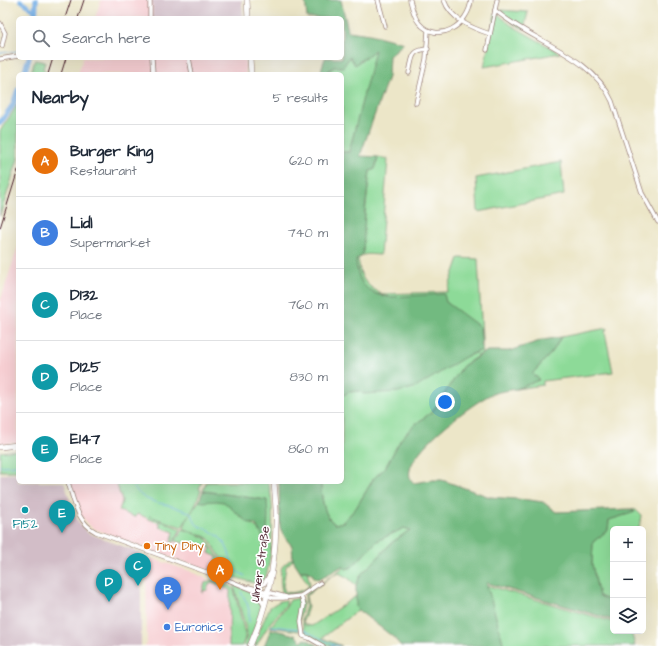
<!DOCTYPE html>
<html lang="en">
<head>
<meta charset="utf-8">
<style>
  :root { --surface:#fff; --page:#f2f2f3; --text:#1f2937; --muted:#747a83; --line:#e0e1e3; --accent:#0b8043 }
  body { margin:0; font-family:"Architects Daughter",sans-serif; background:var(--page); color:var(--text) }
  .controls { position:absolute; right:12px; bottom:12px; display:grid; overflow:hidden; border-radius:6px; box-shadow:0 4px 16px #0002 }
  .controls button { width:36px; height:36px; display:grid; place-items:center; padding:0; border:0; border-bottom:1px solid var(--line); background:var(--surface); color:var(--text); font:20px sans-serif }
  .you { position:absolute; left:445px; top:402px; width:14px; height:14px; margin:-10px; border:3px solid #fff; border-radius:50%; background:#1a73e8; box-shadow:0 0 0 6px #1a73e833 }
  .badge { display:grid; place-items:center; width:26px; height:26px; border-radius:50%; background:var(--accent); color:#fff; font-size:13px; font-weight:700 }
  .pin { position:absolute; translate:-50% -33px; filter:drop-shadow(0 1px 2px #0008) }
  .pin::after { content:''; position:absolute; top:21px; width:14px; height:12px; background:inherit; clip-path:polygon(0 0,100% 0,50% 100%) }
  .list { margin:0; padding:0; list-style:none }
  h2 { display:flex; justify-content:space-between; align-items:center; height:52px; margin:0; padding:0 16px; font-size:17px }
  h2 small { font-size:13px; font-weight:400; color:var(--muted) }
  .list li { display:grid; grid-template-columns:26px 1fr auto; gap:12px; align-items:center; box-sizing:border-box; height:72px; padding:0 16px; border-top:1px solid var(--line) }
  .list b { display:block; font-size:15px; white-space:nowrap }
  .list p { margin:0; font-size:13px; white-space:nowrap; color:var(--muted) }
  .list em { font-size:13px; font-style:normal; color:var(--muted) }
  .icon { flex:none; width:22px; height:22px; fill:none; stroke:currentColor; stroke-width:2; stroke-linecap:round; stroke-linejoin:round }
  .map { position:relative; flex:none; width:658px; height:646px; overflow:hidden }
  .search { position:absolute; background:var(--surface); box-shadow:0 4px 16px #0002; left:16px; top:16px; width:328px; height:44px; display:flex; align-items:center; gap:10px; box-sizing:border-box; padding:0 14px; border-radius:6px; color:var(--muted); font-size:15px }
  .panel { position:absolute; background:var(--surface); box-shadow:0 4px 16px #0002; left:16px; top:72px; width:328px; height:412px; border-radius:6px }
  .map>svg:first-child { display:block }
</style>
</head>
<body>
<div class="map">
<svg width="658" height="646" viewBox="0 0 658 646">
  <rect width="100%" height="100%" fill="#fff"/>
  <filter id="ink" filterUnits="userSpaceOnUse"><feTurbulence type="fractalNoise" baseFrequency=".025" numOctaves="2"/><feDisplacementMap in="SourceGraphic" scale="8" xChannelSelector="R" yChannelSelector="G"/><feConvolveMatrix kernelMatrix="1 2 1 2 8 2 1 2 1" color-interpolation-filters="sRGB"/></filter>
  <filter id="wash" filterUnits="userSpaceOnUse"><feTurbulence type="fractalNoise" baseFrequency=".012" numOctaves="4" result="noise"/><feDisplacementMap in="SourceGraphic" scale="16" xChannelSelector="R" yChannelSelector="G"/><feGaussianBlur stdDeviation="0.9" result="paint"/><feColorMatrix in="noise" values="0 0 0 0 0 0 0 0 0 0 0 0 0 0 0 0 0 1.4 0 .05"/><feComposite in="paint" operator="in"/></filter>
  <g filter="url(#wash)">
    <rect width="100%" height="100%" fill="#ece6c8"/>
    <g fill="#f7cfd3">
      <path d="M101,0H152L153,18H95Z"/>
      <path d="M83,58H245L246,74H78Z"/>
      <path d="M18,246V443L0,444V302Z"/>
      <path d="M70,482H116L124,505L184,531L206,538L228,572L227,577L147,549L92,528L81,516Z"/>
      <path d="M148,557L190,571L207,579L212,582L230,590L229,646H145L147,640L146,560Z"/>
    </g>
    <g fill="#d2bdc7">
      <path d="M152,0H242L243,18H153Z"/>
      <path d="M0,474H18V482H64L76,518L84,529L88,533L141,553V646H0Z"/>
    </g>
    <g fill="#8dda98" stroke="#6c7c62">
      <path d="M499,10L528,12L524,29L513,23Z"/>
      <path d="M498,14L511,25L560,53L484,67L495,15Z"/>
      <path d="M376,49L349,152H342V74H328V71L350,57L355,65C362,59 369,55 376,49Z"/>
      <path d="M35,60L45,62L43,69L46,71L44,74H30Z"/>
      <path d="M18,104V159L0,216V131Z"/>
      <path d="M378,157L388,159L380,255C375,255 366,253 361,256C358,258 358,261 359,264C360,280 369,288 383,294L447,292L459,258L478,259L482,338V353L463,366L432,412L414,425L401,439L385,468L374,478L356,508L343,522L335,524C323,517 321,495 321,482H342V396L349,392L360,391L476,353L480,327L470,321L446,302L444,298C432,298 420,298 407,297C378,297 358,295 356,259L360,256L370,171L375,169Z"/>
      <path d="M561,162L564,195L478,212L476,178Z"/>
      <path d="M607,328L605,332L613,372L543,381V385L516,389L538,380L534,377L533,373L553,351L561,337Z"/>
      <path d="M18,450V471H0V452Z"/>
      <path d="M116,482H202L199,489L201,490L194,508L182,527L149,516L181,529L173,543L171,542L174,532L160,527V522C152,522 145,516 137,514L135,517L119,511L122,501Z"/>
      <path d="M206,482H267C276,493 273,570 263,582C262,583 259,584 258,584L256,581L254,583L230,576L228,569L209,539L206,537L185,529L184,527L188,517L199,501C207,503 216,498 224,502C230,505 235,512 240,516C254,528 264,526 264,549L266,500L204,491H203Z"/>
      <path d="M629,509L636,510L641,515L639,529H613V602L599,596L592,564L593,542L608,530L609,520L635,512Z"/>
      <path d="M404,528L410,530L391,543L372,564L362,573L356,585L348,578L339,573L331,576L306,596L308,607L303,621L305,625L312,626L356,596L358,610L322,638L342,646C322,646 321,644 304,633L302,619L306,606L305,595L344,567L346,569L352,567L377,541Z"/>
      <path d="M183,529L206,538L228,572V575L210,569L211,567H213L217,557L209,553L211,548L202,545L200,549H198V547L175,541Z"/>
      <path d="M292,558L293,560L286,566L283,586L285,592C293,594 303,591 309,586L300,571H307L310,585C306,594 291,595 283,594C280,588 280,573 282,567C284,564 289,561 292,558Z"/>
      <path d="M211,580L231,586L234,590L245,634V638L242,646H229L230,590L212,582L209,584L207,590L203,591V593H202L205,583Z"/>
      <path d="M235,585C247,590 261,594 261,609L248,646H244L246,639L247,633L234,586Z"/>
      <path d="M486,585L613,622V631H631L635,646H504Z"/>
      <path d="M299,598H301L303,604L299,620V631L270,627L286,607L290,600Z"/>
      <path d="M286,600V605L270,623L256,646H252L270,607L280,601Z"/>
    </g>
    <g fill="#72ba80" stroke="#5e6c56">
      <path d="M305,0H341L348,31L370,34L404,43L389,56L388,77L360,156L378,157L375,169L370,171L365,210L363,254L356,260C357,281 366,294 388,297L444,294L446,302L480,327L482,350L465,357L417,387L398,392L363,394L360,391L349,392L342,396V152H349L375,50C369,55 362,59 355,65L350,57L343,67H334L328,71V74H321L322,67L325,58H342V18H307Z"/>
      <path d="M561,337L553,351L533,373L534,376L537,377L539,380C531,383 523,387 516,389C507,391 500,391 492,394C475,401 389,463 414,483L431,480H442L490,497L529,500L543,502L556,512L629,509L635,512L609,520L608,530L593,542L592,564L599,596L613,602V620L487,583V585L504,646H401L393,637L358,610L356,607V585L362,573L372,564L391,543L410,530L404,528L377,541L352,567L346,569L343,566L319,579L314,578L313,575L307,571H300L293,560L292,546L286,539L280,528L279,482H321C321,495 323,517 335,524L343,522L356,508L374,478L385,468L401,439L414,425L432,412L463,366L487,351H509L543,340Z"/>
      <path d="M203,491L267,500L268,516L266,548L264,549L263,547L264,539L256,525L247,522L224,502L216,501L203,502L199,501Z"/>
      <path d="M271,629L295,635L301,641L306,639L319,646H264Z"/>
    </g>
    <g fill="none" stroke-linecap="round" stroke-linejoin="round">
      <g stroke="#75aee5" stroke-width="1">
        <path d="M0,53L18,51"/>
        <path d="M0,466L18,465"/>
        <path d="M131,482C143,506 159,500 180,509C183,510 188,511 191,514C194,517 194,524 199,526C223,535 228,544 233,569L245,576"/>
        <path d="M241,592L247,603L249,610V622"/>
        <path d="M271,626L299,629"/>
        <path d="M304,630L331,644L339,646"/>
      </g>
      <path stroke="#75aee5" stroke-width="3.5" d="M20,0L36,12"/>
      <g stroke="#75aee5" stroke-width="5.5">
        <path d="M35,18L36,0"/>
        <path d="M24,74L29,58"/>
        <path d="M0,123L13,105L18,90"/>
      </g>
    </g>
  </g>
  <g filter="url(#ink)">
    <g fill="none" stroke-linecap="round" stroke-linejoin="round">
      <defs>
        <g id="street">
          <path d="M150,0V18"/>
          <path d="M378,0L385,26"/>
          <path d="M410,0C412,8 414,17 419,23C438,45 469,25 471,0"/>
          <path d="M444,0C451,20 472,28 490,34"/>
          <path d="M495,10C531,42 591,54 612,101L642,193L658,222"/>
          <path d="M0,23L5,33L2,46"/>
          <path d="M487,50L497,0"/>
          <path d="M152,58L153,74"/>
          <path d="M189,58L192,74"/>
          <path d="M0,59L18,56"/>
          <path d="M409,73C413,58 410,50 428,49"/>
          <path d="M416,103L426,59L428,31"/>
          <path d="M68,482C74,501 77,522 96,532L228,580L273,598H283L301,596L320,583"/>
          <path d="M249,587L286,597"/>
          <path d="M256,588L264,584L270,574"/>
          <path d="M255,591L262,601L264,606"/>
          <path d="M301,596L304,605L301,621L303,636L309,638L323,646"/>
        </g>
        <g id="secondary">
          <path d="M247,0L248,18"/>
          <path d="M250,58L251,74"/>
          <path d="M0,447L18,445"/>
          <path d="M250,646C267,608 275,567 276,525C277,511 275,496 274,482"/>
        </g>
      </defs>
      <use href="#street" stroke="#9b827a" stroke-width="5"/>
      <use href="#secondary" stroke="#9b827a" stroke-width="6"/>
      <use href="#street" stroke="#fff" stroke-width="3.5"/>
      <use href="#secondary" stroke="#fff" stroke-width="5"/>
      <g stroke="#4a1f2b" stroke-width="1">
        <path d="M65,18L71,0"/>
        <path d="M78,18L84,0"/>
        <path d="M48,74L53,58"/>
        <path d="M61,74L66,58"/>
        <path d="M0,228L18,170"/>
      </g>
    </g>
  </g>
  <circle fill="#0f9aa8" stroke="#fff" stroke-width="1.5" cx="25" cy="510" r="4"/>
  <circle fill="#e8710a" stroke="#fff" stroke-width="1.5" cx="147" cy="546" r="4"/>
  <circle fill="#3f7fe0" stroke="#fff" stroke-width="1.5" cx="167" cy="627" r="4"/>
  <g text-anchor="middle" stroke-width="3.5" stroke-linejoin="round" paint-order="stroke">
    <g font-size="12" fill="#0d838f" stroke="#fff">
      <text x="25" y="528">F152</text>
    </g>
    <g font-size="12" fill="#c56008" stroke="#fff" text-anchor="start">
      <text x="155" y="550">Tiny Diny</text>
    </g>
    <g font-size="12" fill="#4a1f2b" stroke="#fff">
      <text transform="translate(260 564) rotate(-82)" y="4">Ulmer Straße</text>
    </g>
    <g font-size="12" fill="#366cbe" stroke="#fff" text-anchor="start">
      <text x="175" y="631">Euronics</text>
    </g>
  </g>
</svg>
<div class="controls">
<button>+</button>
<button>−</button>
<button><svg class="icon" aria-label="layers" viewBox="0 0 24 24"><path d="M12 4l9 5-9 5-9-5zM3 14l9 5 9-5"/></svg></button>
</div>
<div class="you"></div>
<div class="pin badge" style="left:220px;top:590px;background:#e8710a">A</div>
<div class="pin badge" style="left:168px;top:610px;background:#3f7fe0">B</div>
<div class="pin badge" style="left:138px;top:586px;background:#0f9aa8">C</div>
<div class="pin badge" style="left:109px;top:602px;background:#0f9aa8">D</div>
<div class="pin badge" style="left:62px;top:533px;background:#0f9aa8">E</div>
<div class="search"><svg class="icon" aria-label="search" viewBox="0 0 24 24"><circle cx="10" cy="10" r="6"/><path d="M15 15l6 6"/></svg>Search here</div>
<section class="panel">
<h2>Nearby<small>5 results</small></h2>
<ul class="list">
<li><span class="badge" style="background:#e8710a">A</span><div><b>Burger King</b><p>Restaurant</p></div><em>620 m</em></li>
<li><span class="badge" style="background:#3f7fe0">B</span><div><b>Lidl</b><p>Supermarket</p></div><em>740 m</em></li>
<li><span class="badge" style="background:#0f9aa8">C</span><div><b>D132</b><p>Place</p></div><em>760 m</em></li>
<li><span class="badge" style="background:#0f9aa8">D</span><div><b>D125</b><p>Place</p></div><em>830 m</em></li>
<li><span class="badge" style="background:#0f9aa8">E</span><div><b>E147</b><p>Place</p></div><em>860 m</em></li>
</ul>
</section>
</div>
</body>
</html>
